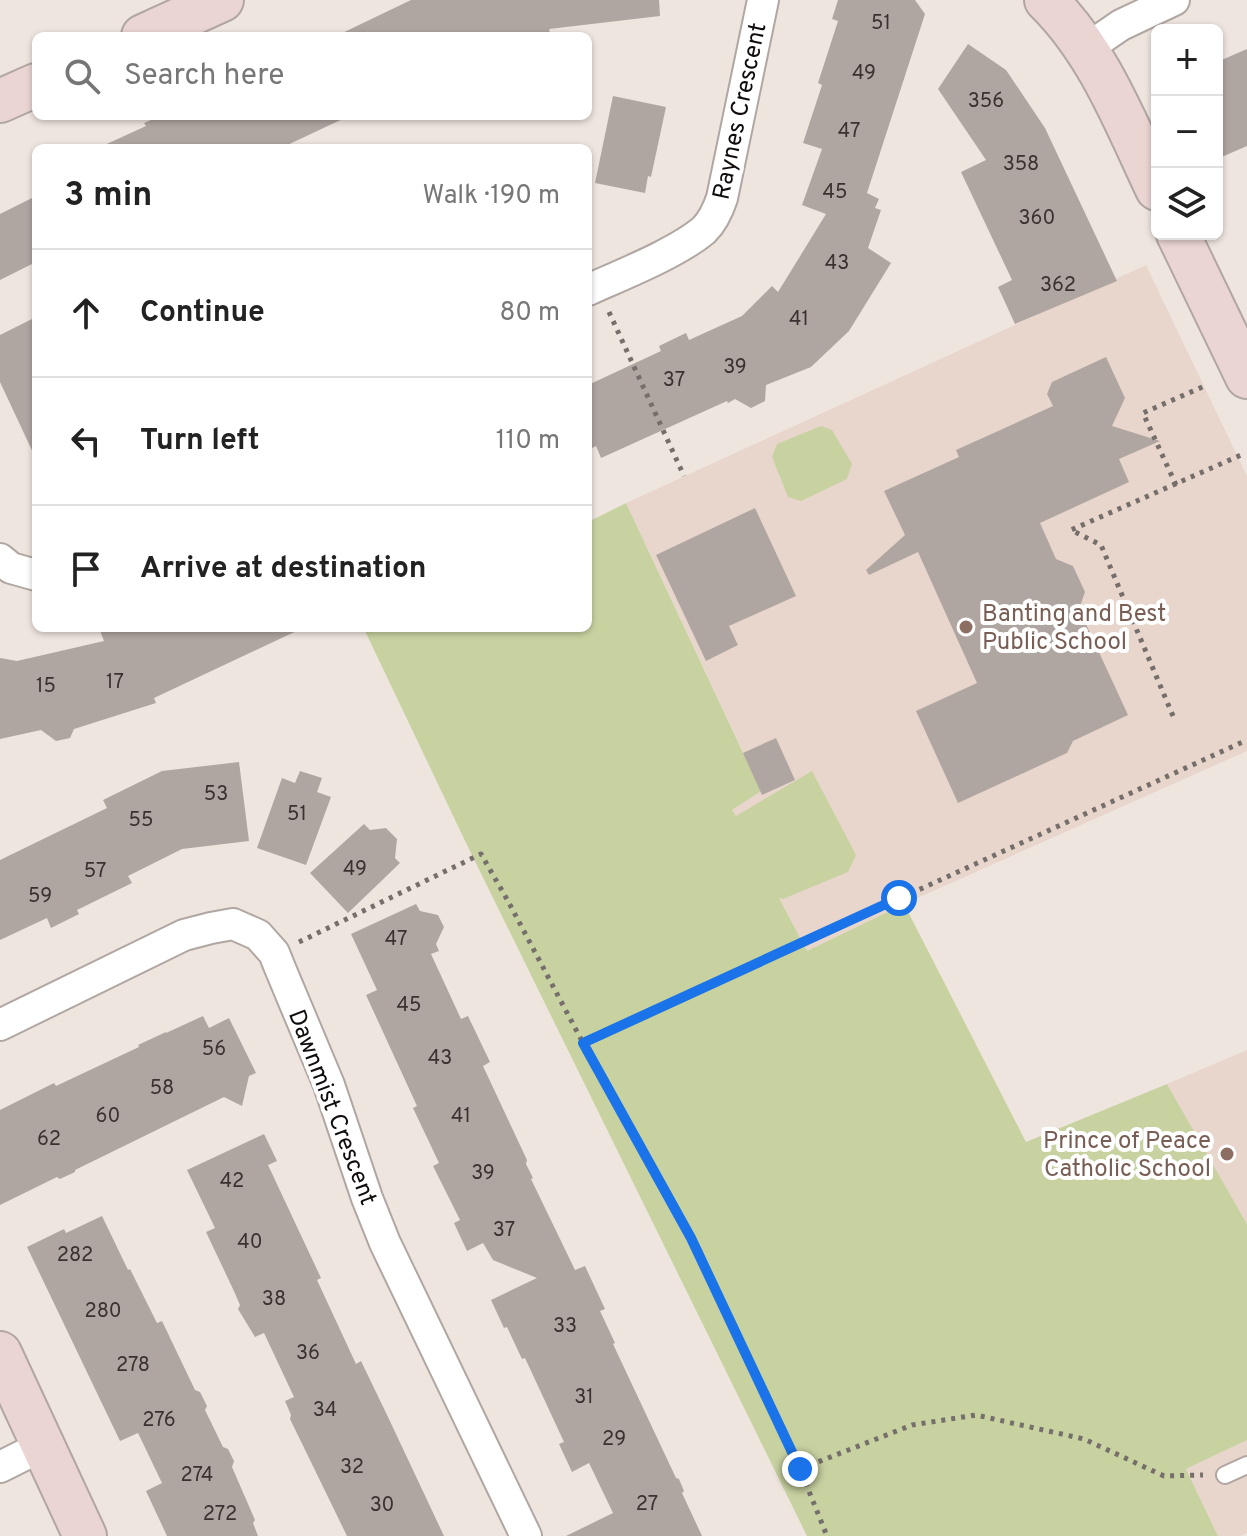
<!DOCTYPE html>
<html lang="en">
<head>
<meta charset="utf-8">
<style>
  :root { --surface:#fff; --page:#f2f2f2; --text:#222; --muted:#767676; --line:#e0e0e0 }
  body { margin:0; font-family:Overpass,sans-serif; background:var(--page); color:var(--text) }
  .controls { position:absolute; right:24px; top:24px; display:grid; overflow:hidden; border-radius:12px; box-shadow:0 2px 6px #0004 }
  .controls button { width:72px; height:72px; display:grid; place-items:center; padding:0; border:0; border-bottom:2px solid var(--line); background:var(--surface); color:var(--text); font:40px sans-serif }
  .stop { position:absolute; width:24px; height:24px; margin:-18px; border:6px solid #1a73e8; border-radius:50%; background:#fff }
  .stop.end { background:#1a73e8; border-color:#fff; box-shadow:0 2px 8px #0008 }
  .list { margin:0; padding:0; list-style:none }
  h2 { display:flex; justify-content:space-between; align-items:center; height:104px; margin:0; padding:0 32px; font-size:34px }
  h2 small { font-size:26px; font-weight:400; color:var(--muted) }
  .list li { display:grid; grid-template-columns:52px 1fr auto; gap:24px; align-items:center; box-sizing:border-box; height:128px; padding:0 32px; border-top:2px solid var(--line) }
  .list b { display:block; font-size:30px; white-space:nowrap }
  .list em { font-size:26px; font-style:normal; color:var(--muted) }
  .icon { flex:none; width:44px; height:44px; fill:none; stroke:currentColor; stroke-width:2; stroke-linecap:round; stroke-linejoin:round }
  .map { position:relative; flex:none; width:1247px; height:1536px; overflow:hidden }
  .search { position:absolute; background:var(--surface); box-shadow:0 2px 6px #0004; left:32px; top:32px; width:560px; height:88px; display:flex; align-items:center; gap:20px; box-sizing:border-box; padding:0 28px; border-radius:12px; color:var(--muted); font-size:30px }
  .panel { position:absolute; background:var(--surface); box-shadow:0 2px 6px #0004; left:32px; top:144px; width:560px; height:488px; border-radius:12px }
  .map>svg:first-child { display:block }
</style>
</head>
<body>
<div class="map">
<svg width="1247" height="1536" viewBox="0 0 1247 1536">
  <rect width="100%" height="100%" fill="#efe5df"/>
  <g fill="#e8d6cc">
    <path d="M1146,265L1247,476V751L904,904L807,951L732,810L761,790L626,503Z"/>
    <path d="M1247,1050V1224L1167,1084Z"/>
    <path d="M1247,1440V1533L1240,1536H1218L1186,1469Z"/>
  </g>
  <g fill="#c8d2a1">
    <path d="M821,426L832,430L852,464L847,479L801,501L788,497L772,457L777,444Z"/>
    <path d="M626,503L761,791L732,810L736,816L812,771L856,855L848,872L783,899L779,898L807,951L904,904L1026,1142L1167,1084L1247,1224V1440L1186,1469L1218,1536H807L467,845L365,631L371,628H588V522Z"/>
  </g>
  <g fill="#b0a6a1">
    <path d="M411,0H659L660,16L549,29L551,36H336Z"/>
    <path d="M838,0H915L925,14L867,193L879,199L875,208L881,210L868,248L891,263L849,331L811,367L766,385L765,401L751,408L735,399L728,403L727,401L601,458L596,446L588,450V385L661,351L659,346L686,333L689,340L742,316L772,286L778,292L826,214L802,205L822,149L803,143L822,85L818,83L838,21L832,19Z"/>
    <path d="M968,44L1006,70L1045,128L1117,281L1015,324L998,287L1012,280L961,172L986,160L938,89Z"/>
    <path d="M1247,49V146L1217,159V62Z"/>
    <path d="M613,96L666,107L651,177L648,176L645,193L595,183Z"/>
    <path d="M160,116H349L281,148H98L146,126L144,123Z"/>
    <path d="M36,196V262L0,280V214Z"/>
    <path d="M36,317V459L0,382V335Z"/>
    <path d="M1106,357L1125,398L1112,426L1160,441L1119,459L1129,482L1040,523L1056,559L1073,566L1085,592L1079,609L1128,715L1073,741L1067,753L958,803L916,711L977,683L918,552L869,575L866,570L905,535L884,491L959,457L956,450L1053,406L1047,394L1052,382Z"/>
    <path d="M755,508L796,596L729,626L738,645L706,661L656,555Z"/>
    <path d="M99,628H303L154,698L156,703L74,729L70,738L56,741L41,730L0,739V658L17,661L104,641Z"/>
    <path d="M776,738L795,780L762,795L743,753Z"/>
    <path d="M239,762L249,841L182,849L128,876L132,883L77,910L79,914L51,928L47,918L0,940V860L107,808L103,800L162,771Z"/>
    <path d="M300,771L322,778L317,792L331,797L306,865L257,848L282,778L295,783Z"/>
    <path d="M364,824L370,830L386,828L397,839L395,858L400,863L348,913L310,873Z"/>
    <path d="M416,904L420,911L438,915L444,927L436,944L439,951L431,954L461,1019L468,1016L490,1062L483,1066L527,1160L526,1164L533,1178L531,1179L575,1270L585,1266L605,1309L600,1311L615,1343L613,1344L676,1478L679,1479L684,1491L682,1493L702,1536H566L613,1513L589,1463L572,1472L559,1444L564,1442L525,1358L522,1359L507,1327L504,1328L491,1300L537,1278L493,1260L483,1243L467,1251L454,1223L460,1220L433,1166L439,1163L413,1108L417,1106L366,995L377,990L351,934Z"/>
    <path d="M203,1016L209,1028L229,1018L256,1073L249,1076L242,1106L224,1097L75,1170V1172L60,1179L57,1177L0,1205V1110L54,1083L56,1086L139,1047L138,1045L166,1032V1033Z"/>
    <path d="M264,1134L277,1161L268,1165L321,1278L317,1280L356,1364L361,1361L388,1417L444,1536H347L290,1419L291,1415L285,1401L294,1397L264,1333L255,1337L238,1309L240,1305L233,1289L206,1232L215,1228L187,1170Z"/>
    <path d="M102,1216L128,1270L130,1269L157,1323L162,1321L195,1390L200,1392L207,1406L205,1410L223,1447L228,1449L234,1461L232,1467L255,1520L253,1523L258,1536H167L146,1491L162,1483L138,1433L120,1441L27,1247L64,1229L66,1233Z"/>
  </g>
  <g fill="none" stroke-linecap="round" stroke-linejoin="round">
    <defs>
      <path id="lane" d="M1225,1475L1247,1465"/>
      <g id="street">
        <path d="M1086,49L1121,25L1174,0"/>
        <path d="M588,290C621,275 677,253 704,230C713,221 718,210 722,198L763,0"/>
        <path d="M0,559L11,568L36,575"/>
        <path d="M0,1025L184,935L211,928L233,924L258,935L274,953L280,968L329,1085L367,1198L385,1243L526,1536"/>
        <path d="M0,1467L42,1446"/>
      </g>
      <g id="secondary">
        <path d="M1046,0C1099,52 1126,124 1157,189"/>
        <path d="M143,36L222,0"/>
        <path d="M0,101L36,85"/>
        <path d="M1178,234L1247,377"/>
        <path d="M0,1353L85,1536"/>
      </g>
    </defs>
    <use href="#lane" stroke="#b1a7a2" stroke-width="20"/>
    <use href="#street" stroke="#b1a7a2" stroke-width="34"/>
    <use href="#secondary" stroke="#b1a7a2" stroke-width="46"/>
    <g stroke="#756e6b" stroke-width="5" stroke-dasharray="4 6" stroke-linecap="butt">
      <path d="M609,312L684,476"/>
      <path d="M1176,485L1143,413L1207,385"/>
      <path d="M1173,716L1101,545L1071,530L1241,455"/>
      <path d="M299,942L481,854L508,901L583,1043L691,1238L800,1469L827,1536"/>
      <path d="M583,1043L1247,740"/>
      <path d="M800,1469L912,1425L976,1415L1084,1439L1164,1476L1203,1475"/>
    </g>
    <use href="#lane" stroke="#fff" stroke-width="16"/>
    <use href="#street" stroke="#fff" stroke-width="30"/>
    <use href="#secondary" stroke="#ebd5d3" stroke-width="42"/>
  </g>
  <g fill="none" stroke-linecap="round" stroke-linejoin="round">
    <path stroke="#1a73e8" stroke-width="10" d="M800,1469L691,1238L583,1043L899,898"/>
  </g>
  <g fill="#8d6e63" stroke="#fff" stroke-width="3">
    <circle cx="966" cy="627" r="8"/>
    <circle cx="1227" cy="1154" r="8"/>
  </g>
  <g text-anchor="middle" stroke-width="8" stroke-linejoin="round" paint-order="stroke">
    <g font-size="20" fill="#383230">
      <text x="881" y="29">51</text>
      <text x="864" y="79">49</text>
      <text x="986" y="107">356</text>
      <text x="849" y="137">47</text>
      <text x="1021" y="170">358</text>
      <text x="835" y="198">45</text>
      <text x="1037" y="224">360</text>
      <text x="837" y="269">43</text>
      <text x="1058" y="291">362</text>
      <text x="799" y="325">41</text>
      <text x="735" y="373">39</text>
      <text x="674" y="386">37</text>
      <text x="115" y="688">17</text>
      <text x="46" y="692">15</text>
      <text x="216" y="800">53</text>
      <text x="297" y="820">51</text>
      <text x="141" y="826">55</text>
      <text x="355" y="875">49</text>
      <text x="95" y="877">57</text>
      <text x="40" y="902">59</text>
      <text x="396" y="945">47</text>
      <text x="409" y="1011">45</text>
      <text x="214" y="1055">56</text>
      <text x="440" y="1064">43</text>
      <text x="162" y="1094">58</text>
      <text x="108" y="1122">60</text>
      <text x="461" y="1122">41</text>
      <text x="49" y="1145">62</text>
      <text x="483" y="1179">39</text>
      <text x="232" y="1187">42</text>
      <text x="504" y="1236">37</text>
      <text x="250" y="1248">40</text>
      <text x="75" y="1261">282</text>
      <text x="274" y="1305">38</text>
      <text x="103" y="1317">280</text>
      <text x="565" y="1332">33</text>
      <text x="308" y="1359">36</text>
      <text x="133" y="1371">278</text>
      <text x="584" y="1403">31</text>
      <text x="325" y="1416">34</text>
      <text x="159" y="1426">276</text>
      <text x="614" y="1445">29</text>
      <text x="352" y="1473">32</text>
      <text x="197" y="1481">274</text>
      <text x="647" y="1510">27</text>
      <text x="382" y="1511">30</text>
      <text x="220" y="1520">272</text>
    </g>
    <g font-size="24" fill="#100c0b" stroke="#fff">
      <text transform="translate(739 111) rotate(-78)" y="8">Raynes Crescent</text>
      <text transform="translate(333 1107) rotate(69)" y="8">Dawnmist Crescent</text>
    </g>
    <g font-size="24" fill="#785e54" stroke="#fff" text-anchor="start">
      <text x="982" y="621">Banting and Best<tspan x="982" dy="28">Public School</tspan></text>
      <text x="1211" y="1148" text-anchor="end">Prince of Peace<tspan x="1211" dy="28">Catholic School</tspan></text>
    </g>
  </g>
</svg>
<div class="controls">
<button>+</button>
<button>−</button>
<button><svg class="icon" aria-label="layers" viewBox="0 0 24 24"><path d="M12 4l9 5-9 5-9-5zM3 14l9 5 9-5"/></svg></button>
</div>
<div class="stop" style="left:899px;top:898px"></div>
<div class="stop end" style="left:800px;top:1469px"></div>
<div class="search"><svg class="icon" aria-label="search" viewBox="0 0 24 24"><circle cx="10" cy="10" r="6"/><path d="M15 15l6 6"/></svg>Search here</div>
<section class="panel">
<h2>3 min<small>Walk · 190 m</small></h2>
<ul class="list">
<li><svg class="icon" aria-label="ahead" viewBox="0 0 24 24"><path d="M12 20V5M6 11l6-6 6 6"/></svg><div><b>Continue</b></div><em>80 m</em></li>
<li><svg class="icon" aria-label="left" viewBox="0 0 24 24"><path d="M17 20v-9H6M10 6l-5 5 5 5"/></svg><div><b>Turn left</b></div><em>110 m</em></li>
<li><svg class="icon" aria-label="arrive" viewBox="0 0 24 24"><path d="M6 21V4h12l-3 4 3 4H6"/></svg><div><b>Arrive at destination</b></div></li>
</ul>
</section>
</div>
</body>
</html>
